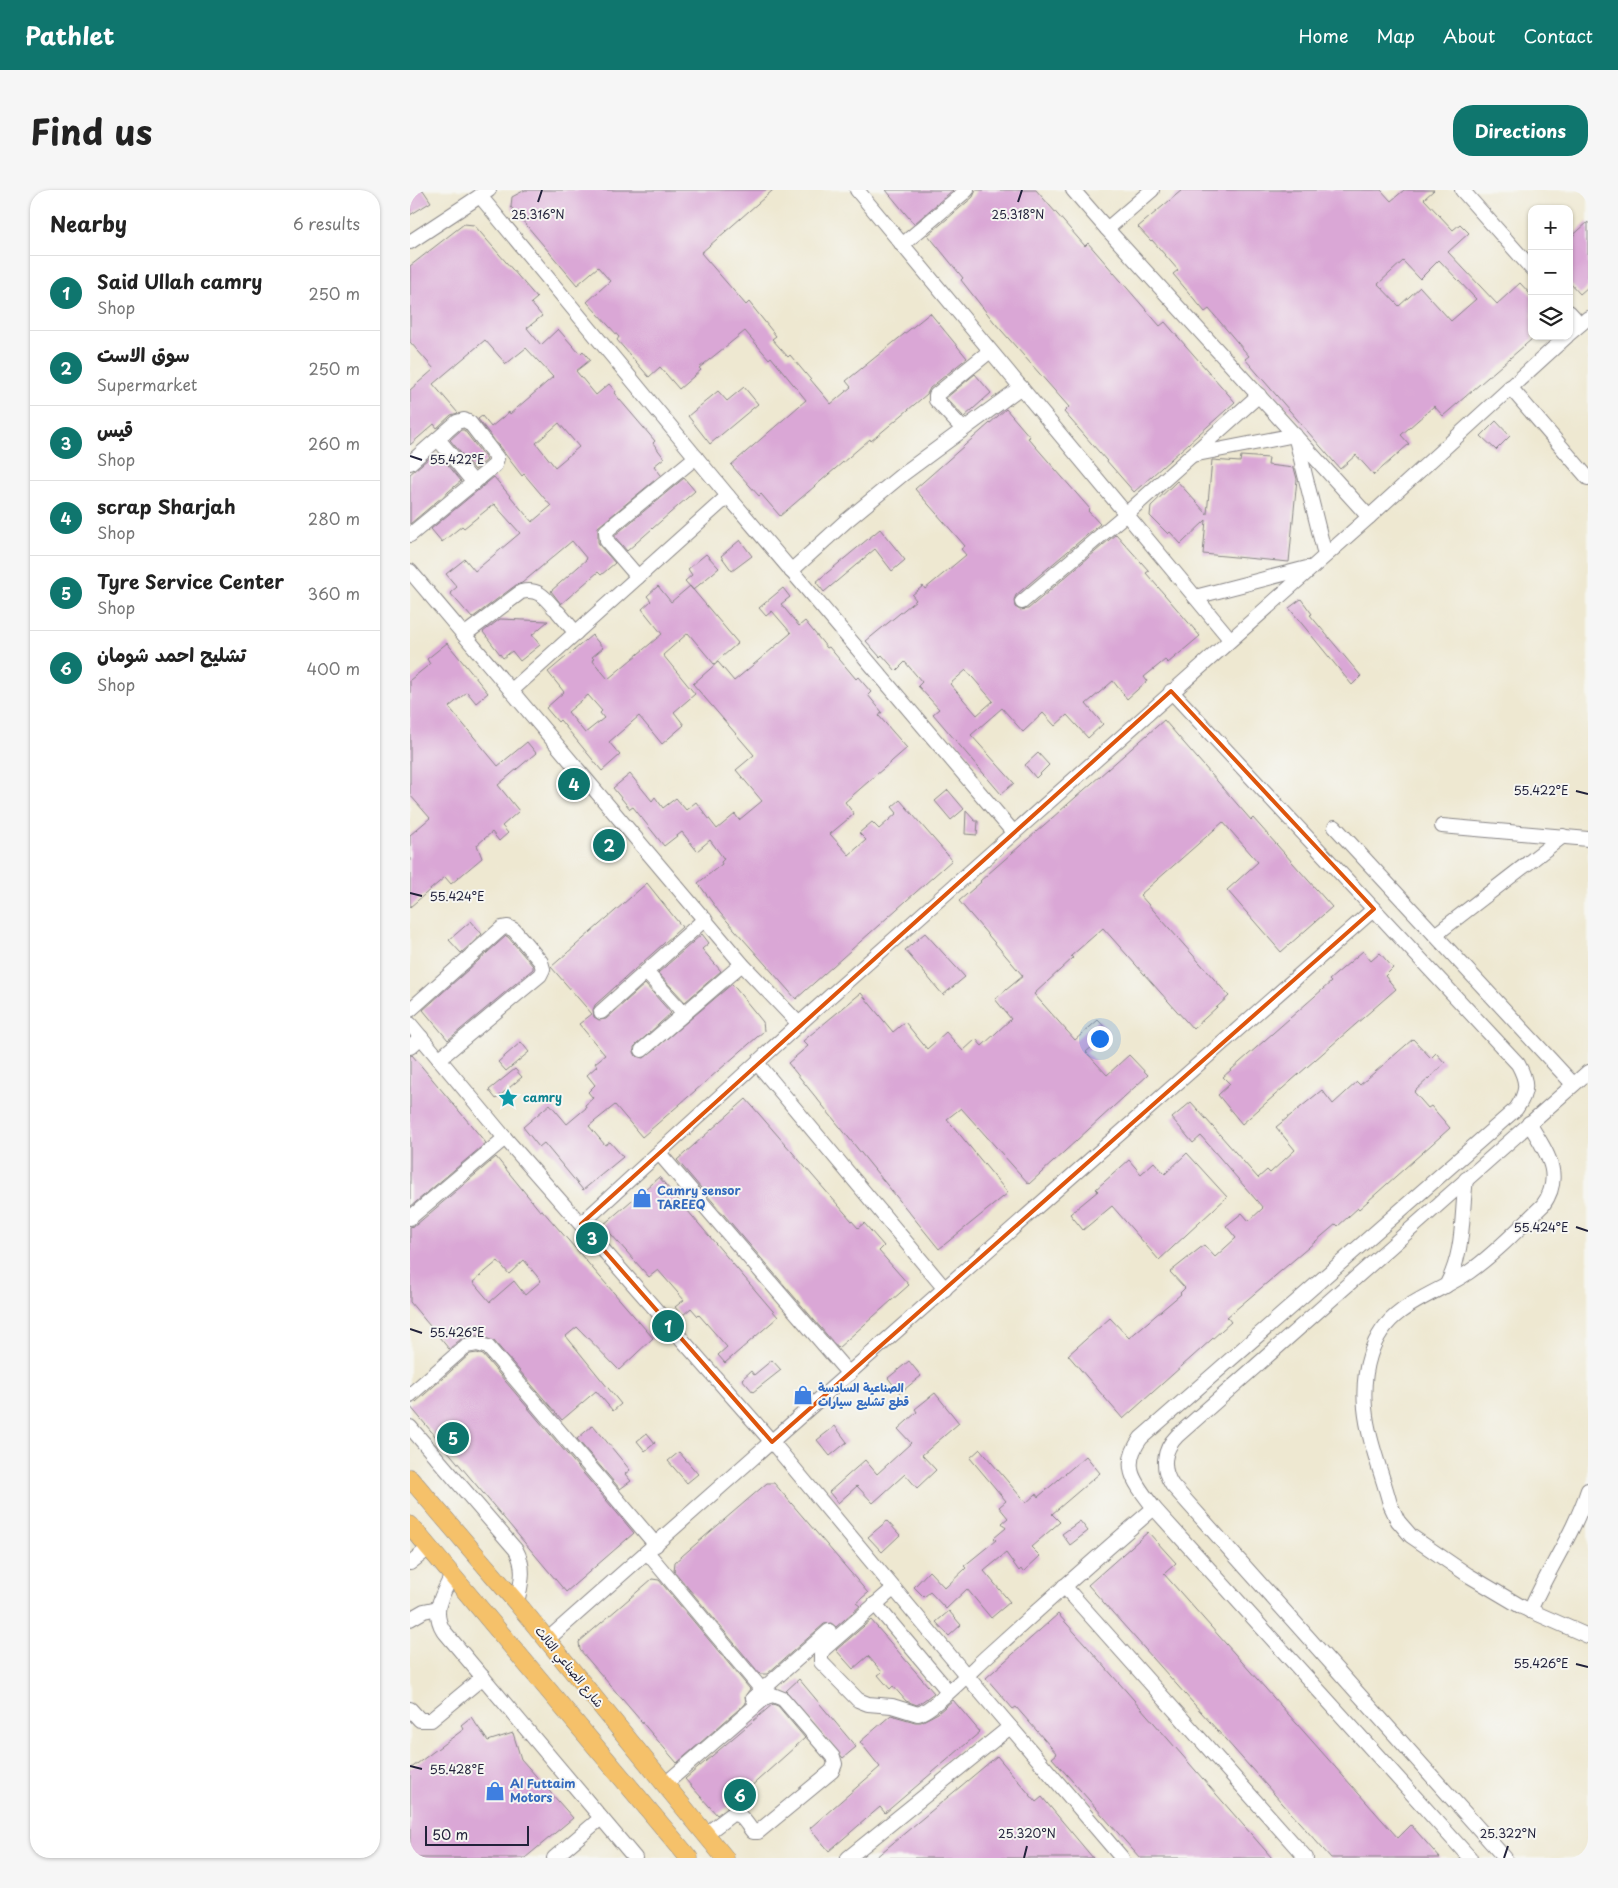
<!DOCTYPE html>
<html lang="en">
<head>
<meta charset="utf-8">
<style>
  :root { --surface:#fff; --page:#f6f6f6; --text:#222; --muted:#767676; --line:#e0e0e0; --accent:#0f766e }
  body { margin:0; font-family:"Playpen Sans","Playpen Sans Arabic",sans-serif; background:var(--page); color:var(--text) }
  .controls { position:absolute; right:15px; top:15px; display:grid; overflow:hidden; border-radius:10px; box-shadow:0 1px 4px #0004 }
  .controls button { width:45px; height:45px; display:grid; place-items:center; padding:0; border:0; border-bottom:1px solid var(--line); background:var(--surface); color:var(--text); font:25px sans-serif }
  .scale { position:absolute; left:15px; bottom:12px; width:104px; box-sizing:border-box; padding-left:5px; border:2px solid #22223b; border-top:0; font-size:14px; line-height:18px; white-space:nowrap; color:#22223b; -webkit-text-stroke:4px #f6f6f2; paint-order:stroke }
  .you { position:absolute; left:689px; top:848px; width:18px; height:18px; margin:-12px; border:4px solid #fff; border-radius:50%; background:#1a73e8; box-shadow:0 0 0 8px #1a73e833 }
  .badge { display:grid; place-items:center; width:32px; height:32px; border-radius:50%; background:var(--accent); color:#fff; font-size:16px; font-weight:700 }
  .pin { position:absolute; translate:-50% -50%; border:2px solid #fff; box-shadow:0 1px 5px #0006 }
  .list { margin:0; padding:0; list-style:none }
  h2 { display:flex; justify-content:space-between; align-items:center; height:65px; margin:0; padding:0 20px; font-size:21px }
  h2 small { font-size:16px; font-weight:400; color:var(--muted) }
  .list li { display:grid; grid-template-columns:32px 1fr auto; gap:15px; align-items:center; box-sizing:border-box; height:75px; padding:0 20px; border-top:1px solid var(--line) }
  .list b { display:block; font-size:19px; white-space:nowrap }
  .list p { margin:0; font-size:16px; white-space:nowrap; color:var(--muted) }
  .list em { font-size:16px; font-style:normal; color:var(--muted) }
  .icon { flex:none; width:28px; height:28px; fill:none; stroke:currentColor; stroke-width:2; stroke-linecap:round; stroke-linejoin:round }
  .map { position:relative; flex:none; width:1178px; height:1668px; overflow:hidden; border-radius:20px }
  header { display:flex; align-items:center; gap:30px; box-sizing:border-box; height:70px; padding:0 25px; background:var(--accent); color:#fff }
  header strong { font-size:24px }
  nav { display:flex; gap:28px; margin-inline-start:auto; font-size:18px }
  .intro { display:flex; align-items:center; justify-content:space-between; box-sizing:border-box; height:120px; padding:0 30px }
  h1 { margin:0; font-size:35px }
  .button { padding:12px 22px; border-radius:20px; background:var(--accent); color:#fff; font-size:18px; font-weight:700 }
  main { display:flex; gap:30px; padding:0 30px }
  aside { flex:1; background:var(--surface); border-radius:20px; box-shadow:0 1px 4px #0004 }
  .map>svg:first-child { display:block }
</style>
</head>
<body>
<header>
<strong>Pathlet</strong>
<nav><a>Home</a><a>Map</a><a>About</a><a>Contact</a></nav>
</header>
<div class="intro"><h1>Find us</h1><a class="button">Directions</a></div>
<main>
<aside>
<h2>Nearby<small>6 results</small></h2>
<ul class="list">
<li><span class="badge">1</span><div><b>Said Ullah camry</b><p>Shop</p></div><em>250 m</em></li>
<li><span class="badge">2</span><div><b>سوق الاست</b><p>Supermarket</p></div><em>250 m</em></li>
<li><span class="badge">3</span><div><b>قيس</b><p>Shop</p></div><em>260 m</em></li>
<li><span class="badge">4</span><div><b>scrap Sharjah</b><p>Shop</p></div><em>280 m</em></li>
<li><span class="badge">5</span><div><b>Tyre Service Center</b><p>Shop</p></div><em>360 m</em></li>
<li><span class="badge">6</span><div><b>تشليح احمد شومان</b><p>Shop</p></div><em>400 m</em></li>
</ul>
</aside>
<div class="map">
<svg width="1178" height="1668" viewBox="0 0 1178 1668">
  <rect width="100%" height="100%" fill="#f6f6f2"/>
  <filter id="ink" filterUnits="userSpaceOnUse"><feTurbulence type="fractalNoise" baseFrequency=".02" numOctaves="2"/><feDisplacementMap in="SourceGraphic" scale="10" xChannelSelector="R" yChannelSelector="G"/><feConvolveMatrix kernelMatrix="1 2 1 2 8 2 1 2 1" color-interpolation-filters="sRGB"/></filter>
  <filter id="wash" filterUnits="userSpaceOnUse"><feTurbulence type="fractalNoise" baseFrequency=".0096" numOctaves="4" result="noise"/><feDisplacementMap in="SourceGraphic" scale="20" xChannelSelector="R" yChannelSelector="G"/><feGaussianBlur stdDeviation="1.12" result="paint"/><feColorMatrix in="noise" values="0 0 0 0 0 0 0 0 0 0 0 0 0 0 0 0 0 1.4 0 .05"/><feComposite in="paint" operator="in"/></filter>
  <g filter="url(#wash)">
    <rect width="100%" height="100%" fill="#eee8d1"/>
    <g id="blocks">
      <g fill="#daa7d6" fill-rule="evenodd">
        <path d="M0,0H13L21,12L0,25Z"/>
        <path d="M115,0H363L291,63L336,115L339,112L366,146L362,149L378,167L380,165L421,214L441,197L436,191L520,123L557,168L520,198L517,204L461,251L460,249L370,326L351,304L349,306L321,275L396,210L361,167L359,169L335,141L289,178L291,180L269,199L250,177L239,187L207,150L209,147L177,112L200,91L188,77L167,95L101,17L102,7Z"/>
        <path d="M476,0H543L504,34Z"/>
        <path d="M566,0H626L675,56L678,53L750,136L755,132L825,212L724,302L654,222L659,217L584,132L551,90L553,88L518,45L563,7Z"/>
        <path d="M772,0H971L981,11L994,0H1024L1014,9L1043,40L1050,34L1059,43L1038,62L1087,114L1110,93L1122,106V149L1033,226L1024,216L991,245L999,254L964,285L946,265L930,279L835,169L839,166L799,119L795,122L763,84L768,80L742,50L741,51L728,37ZM1029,70L1066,109L1041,131L1010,97L989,116L968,94L993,71L1010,89Z"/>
        <path d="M1178,32V97L1170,104L1159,92V49Z"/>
        <path d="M54,34L64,35L127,108L121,113L132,126L117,138L131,155L148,139L170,164L173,161L180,170L166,181L186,205L199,194L206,202L204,203L245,251L243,253L254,268L244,276L251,285L188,337V352L190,356L205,373L191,385L188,382L151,414L141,401L177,369L162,351L112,393L106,395L62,428L40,403L47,397L36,384L55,369L65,381L110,343L84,314L54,338L52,336L32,352L21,339L84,287L122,332L141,316L114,284L112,286L68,229L72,226L81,237L99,222L100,224L143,187L116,158L96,174L75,150L23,194L48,223L41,225L27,238L24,234L0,255V200L24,179L0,152V76ZM149,233L169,257L145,277L126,253Z"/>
        <path d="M565,184L581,203L554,227L536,208Z"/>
        <path d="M334,197L348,214L300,254L278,226L308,201L317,211Z"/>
        <path d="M596,219L620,247L618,248L680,319L678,321L690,334L606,405L604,410L605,417L610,420L618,419L706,344L739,381L736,383L790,446L758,473L755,470L734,487L737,491L717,509L703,491L676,514L693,534L678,548L657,525L645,536L633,523L613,542L592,518L561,545L604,593L591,604L523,524L529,519L508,496L512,492L495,472L486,481L472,465L470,467L456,451L506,410L502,405L513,396L515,399L556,365L551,359L555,356L505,299ZM556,480L583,511L567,525L540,494Z"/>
        <path d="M1086,231L1100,246L1086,260L1071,246Z"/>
        <path d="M51,240H54L77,270L65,280L40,250Z"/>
        <path d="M24,264L30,265L51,291L0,334V284Z"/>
        <path d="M831,266L859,268L858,275L884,278L887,289L879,372L793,364L796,330L771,354L760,342L758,344L740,326L741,316L767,291L797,324L802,270L830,272Z"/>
        <path d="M274,288L285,301L217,361L205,347V345Z"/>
        <path d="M470,339L495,370L482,381L465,359L414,402L406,392Z"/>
        <path d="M330,350L342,366L322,381L311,366Z"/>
        <path d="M296,364L309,378L283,400L275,391L282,385L278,379Z"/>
        <path d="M248,396L261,412L280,396L328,453L304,474L278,443L253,465L285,504L264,522L274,535L252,554L229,526L199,552L210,565L192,581L150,530L148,532L136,518L154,502L138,482L182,445L193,458L182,467L184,469L182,470L198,489L252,444L232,419L241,411L237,406ZM178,505L192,521L190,523L194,528L175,543L158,522Z"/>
        <path d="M373,398L380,407L371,414L389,436L395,431L417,458L419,457L446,489L448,487L461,502L458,505L472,522L469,526L497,558L435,612L444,624L420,644L439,665L456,650L449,643L462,632L469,639L487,623L482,617L490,610L542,670L386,809L310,723L288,693L312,674L311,672L314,669L300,650L287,661L272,642L254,656L223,617L220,619L203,598L220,584L242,611L245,607L253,618L266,608L276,620L286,612L307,639L325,624L329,630L352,611L326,580L344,565L283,494L308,472L324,491L381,443L362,421L356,426L349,418Z"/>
        <path d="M891,409L902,424L900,425L951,486L942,495L879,418Z"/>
        <path d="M90,429L138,431L122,445L130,455L110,471L102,461L93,468L73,442Z"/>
        <path d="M37,453L78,503L66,513L57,502L39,517L88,576L117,552L126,563L88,595L109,621L92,636L98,643L89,651L82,642L67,655L72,668L41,694L35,687L0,717V645L20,628L0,605V490L20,474L17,469Z"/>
        <path d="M754,530L841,630L843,628L922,717L871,762L817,700L848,672L813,632L730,705L819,806L783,839L693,738L661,766L663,768L624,804L665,850L688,830L699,842L676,862L697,885L719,865L738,885L619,994L551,918L537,929L598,1003L529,1059L378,873L398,856L393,851L451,803L483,842L495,832L517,859L536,842L553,861L566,849L572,856L601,829L585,809L613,786L549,711L571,692L570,691Z"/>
        <path d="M628,563L639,575L626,588L615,575Z"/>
        <path d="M538,600L554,619L541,630L525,611Z"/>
        <path d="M556,621L565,631H568L567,645L555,644Z"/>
        <path d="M197,648L204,657L193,666L186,656Z"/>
        <path d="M237,693L272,737L185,815L183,820L184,827L189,830L196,829L235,794L261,823L224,857V862L226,866L234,868L322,794L353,832L354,841L232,947L205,915L179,936L195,955L200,952L213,967L173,1000L134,953L129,957L113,937L140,914L157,934L176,918L175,915L183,908L178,902L185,895L177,885L187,876L185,873L195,865L169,834L182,824L141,777Z"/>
        <path d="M61,731L72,744L51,763L39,750Z"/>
        <path d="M515,743L555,787L533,805L495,760Z"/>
        <path d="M292,744L299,753L292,759L311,781L275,812L248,783Z"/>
        <path d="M96,746L98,747L123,776V779L38,850L13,820Z"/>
        <path d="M953,761L961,771L970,763L983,778L975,786L986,799L832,934L808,905L820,894L813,887L921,792L919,790Z"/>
        <path d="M1003,849L1021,868L1026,863L1035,873L1004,902L1018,918L1021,916L1040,938L949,1019L948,1018L928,1036L926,1034L817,1127L821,1132L713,1229L658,1165L700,1128L719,1148L771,1104L770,1103L775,1098L760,1082L794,1055L805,1067L826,1048L816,1036L832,1023L839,1031L853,1018L791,946L783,953L762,928L781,912L848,988L857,980L860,983L885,960L866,937L912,900L923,914L947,892L950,895Z"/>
        <path d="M111,852L119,862L96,881L88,872Z"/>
        <path d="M2,865L76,953L0,1017V866Z"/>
        <path d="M105,879L112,887L86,909L79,900Z"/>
        <path d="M336,909L448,1038L454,1033L474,1056L469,1061L499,1095L428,1158L267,970Z"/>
        <path d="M777,963L817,1007L749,1070L702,1016L673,1040L660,1024L688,1001L686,999L719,970L731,984L744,972L755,984Z"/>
        <path d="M86,967L130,1021L132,1020L243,1148L209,1180L167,1137L156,1146L211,1214L203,1221L186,1201L152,1230L84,1151L65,1145L51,1149L39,1159L0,1112V1037L6,1035ZM114,1070L131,1091L115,1105L104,1091L80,1112L63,1092L88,1071L99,1084Z"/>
        <path d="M249,987L368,1127L315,1173L308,1165L317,1157L289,1125L288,1126L281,1118L272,1126L265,1117L274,1110L248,1080L239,1087L193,1035Z"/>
        <path d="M67,1163L73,1165L224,1343L156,1402L0,1216V1214L6,1212L60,1164Z"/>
        <path d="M362,1170L371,1180L343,1202L332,1189L341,1181L344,1185Z"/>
        <path d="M499,1171L511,1186L490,1203L478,1188Z"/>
        <path d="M525,1203L549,1233L512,1265L526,1280L507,1298L495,1284L463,1313L447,1296L428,1313L419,1302L455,1270L467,1284L501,1253L488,1239L507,1222L505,1219Z"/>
        <path d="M183,1235L220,1280L215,1284L221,1291L210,1299L167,1249Z"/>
        <path d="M425,1236L437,1252L420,1266L407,1250Z"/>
        <path d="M237,1243L245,1253L235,1261L227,1251Z"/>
        <path d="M570,1259L616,1313L626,1304L628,1307L676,1266L690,1283L642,1324L650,1332L621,1357L630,1366L613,1382L611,1379L609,1381L596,1363L574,1381L600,1412L581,1428L557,1399L536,1419L520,1402L514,1407L504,1397L519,1381L535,1398L556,1378L554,1376L586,1350L584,1348L596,1338L592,1333L598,1328L589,1317L596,1311L560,1268Z"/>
        <path d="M269,1262L288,1284L277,1293L258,1271Z"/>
        <path d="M357,1293H364L458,1403L446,1413L450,1416L426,1437L421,1433L414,1434L357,1484H350L264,1381L265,1372Z"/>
        <path d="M477,1331L490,1345L472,1362L458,1347Z"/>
        <path d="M670,1331L678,1341L660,1355L652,1344Z"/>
        <path d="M738,1342L766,1373L754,1384L988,1648L1001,1635L1030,1668H921L678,1395Z"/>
        <path d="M242,1389L249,1390L340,1499L335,1506L336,1513L267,1573L170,1460L169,1452Z"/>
        <path d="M539,1421L551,1435L539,1446L526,1432Z"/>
        <path d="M648,1424L675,1454L862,1668H730L642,1568L647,1564L606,1517L603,1519L576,1488Z"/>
        <path d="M461,1430L524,1503L510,1513L507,1515L496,1511L483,1496L480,1499L468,1485L472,1482L458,1466L443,1479L426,1460Z"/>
        <path d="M389,1489L446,1557L433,1568L376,1501Z"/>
        <path d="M543,1510L570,1542L475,1623L470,1617L419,1661L400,1638L470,1577L450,1552L481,1525L505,1532H511L528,1523Z"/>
        <path d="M363,1514L368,1516L395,1548L319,1616L307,1625L275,1589Z"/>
        <path d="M61,1527L78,1551L103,1543L111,1569L163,1628L115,1668H0V1579L54,1539L51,1535Z"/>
        <path d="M587,1566L626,1612L632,1607L683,1668H465Z"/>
      </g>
    </g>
  </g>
  <g filter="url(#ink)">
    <use href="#blocks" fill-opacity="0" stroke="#888586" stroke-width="1"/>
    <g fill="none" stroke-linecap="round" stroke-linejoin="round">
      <defs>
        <g id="minor">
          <path d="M447,0L820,449"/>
          <path d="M663,0L697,39L959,327"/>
          <path d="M1052,0L1122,79"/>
          <path d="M70,6L318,306L603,642"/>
          <path d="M697,39L742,0"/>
          <path d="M0,52L79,0"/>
          <path d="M492,55L557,0"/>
          <path d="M1159,122L1170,134"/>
          <path d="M1159,144L1178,128"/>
          <path d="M1100,197L1178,288"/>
          <path d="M552,238L526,210V205L580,161"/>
          <path d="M28,249L64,293"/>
          <path d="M782,265L885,245L915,365"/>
          <path d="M0,273L47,232L54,230L60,233L87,268L85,275L0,345"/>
          <path d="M0,381L332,774L389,834"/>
          <path d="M381,381L436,331L493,284L611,197"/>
          <path d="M228,387L197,351L196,341L286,267"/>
          <path d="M785,407L897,378"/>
          <path d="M612,412L716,324L849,205"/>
          <path d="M148,422L166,443"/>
          <path d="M54,445L111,402C127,398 134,406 144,418"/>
          <path d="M101,501L318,306"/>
          <path d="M761,501L1108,874C1118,892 1118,902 1106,919L731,1248C709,1277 726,1294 744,1318L1060,1668"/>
          <path d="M1032,636L1178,649"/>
          <path d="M925,637L1163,894"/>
          <path d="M1025,745L1153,646"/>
          <path d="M236,782L274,824"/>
          <path d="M0,820L92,738L98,737L104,740L131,772L133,779L130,785L29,869"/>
          <path d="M191,822L295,729"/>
          <path d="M0,834L95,948L362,1252L556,1485L712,1668"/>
          <path d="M0,857L11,847"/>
          <path d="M232,860L332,774"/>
          <path d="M347,873L535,1099"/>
          <path d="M1119,933C1135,961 1155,984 1133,1015C1109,1038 1086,1063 1059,1082C1037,1097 1011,1106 990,1122C960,1144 952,1183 955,1218C958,1250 972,1283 980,1314L988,1331L1001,1346L1058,1385L1112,1417L1178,1446"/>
          <path d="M249,963L439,1184"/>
          <path d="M0,1028L95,948"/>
          <path d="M171,1034L389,834L959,327L1157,146"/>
          <path d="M1036,1096C1055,1061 1051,1027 1056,989"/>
          <path d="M0,1205L56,1156L67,1154L78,1157L246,1355"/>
          <path d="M0,1237L106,1360C116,1378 111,1394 107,1413"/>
          <path d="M237,1362L352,1500"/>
          <path d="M0,1373L19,1358"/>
          <path d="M42,1385C33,1404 21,1420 33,1440L225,1668"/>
          <path d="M654,1396L896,1668"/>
          <path d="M483,1399L414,1459L411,1464V1472L448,1510L458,1514L482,1516L508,1524C523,1520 561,1481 575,1468C631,1417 687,1367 744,1318"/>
          <path d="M465,1414L538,1501"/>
          <path d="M1120,1421C1138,1379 1164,1343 1178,1300"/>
          <path d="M0,1429L14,1421L28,1418"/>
          <path d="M137,1450L964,719"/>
          <path d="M343,1508L419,1441"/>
          <path d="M0,1519L10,1530H21L73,1487"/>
          <path d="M255,1594L356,1507L363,1505L373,1509L423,1567L425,1574L422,1581L348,1642H343C336,1634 332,1622 321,1625L296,1644"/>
          <path d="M144,1668L191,1628"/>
          <path d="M438,1668L600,1537"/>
          <path d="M1095,1668L762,1295C751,1278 753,1260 767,1246L1178,882"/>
        </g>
        <g id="major">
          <path d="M0,1288L107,1413L315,1668"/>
          <path d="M0,1335L279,1668"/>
        </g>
      </defs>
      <use href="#minor" stroke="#888586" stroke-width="16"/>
      <use href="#major" stroke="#888586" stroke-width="19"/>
      <use href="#minor" stroke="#fff" stroke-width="14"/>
      <use href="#major" stroke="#f5c16b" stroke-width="18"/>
    </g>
  </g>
  <path fill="none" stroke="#de560e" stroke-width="4" stroke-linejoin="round" d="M761,501L964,719L362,1252L171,1034Z"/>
  <path fill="none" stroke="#22223b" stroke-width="2" d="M128,12L132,0M608,12L612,0M0,266L12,270M1166,601L1178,604M0,703L12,706M1166,1037L1178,1041M0,1139L12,1143M1166,1474L1178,1477M0,1576L12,1579M614,1668L617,1656M1094,1668L1098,1656"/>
  <defs>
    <symbol id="sight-bare" viewBox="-9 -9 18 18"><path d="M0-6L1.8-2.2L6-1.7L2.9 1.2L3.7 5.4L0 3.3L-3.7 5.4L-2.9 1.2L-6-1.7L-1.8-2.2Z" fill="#0f9aa8" stroke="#f6f6f2" stroke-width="2.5" paint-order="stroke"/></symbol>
    <symbol id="shop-bare" viewBox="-9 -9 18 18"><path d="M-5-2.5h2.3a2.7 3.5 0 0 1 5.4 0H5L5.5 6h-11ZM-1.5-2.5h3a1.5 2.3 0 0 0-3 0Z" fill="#3f7fe0" stroke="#f6f6f2" stroke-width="2.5" paint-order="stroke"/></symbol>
  </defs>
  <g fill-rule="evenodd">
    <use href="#sight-bare" x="84" y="894" width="28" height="28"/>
    <use href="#shop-bare" x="218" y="994" width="28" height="28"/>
    <use href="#shop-bare" x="379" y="1191" width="28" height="28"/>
    <use href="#shop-bare" x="71" y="1587" width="28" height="28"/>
  </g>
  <g text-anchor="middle" stroke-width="4" stroke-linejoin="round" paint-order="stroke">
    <g font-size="12" font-weight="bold" fill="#0d838f" stroke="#f6f6f2" text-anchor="start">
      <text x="113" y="912">camry</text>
    </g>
    <g font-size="12" font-weight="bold" fill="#366cbe" stroke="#f6f6f2" text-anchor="start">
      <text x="247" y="1005">Camry sensor<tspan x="247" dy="14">TAREEQ</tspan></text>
      <text x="408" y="1202">الصناعية السادسة<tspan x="408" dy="14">قطع تشليع سيارات</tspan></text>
      <text x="100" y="1598">Al Futtaim<tspan x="100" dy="14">Motors</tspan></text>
    </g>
    <g font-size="12" fill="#22223b" stroke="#f6f6f2">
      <text transform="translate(159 1477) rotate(51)" y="4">شارع الصناعي الثالث</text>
    </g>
  </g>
  <g font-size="12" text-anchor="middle" fill="#22223b" stroke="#f6f6f2" stroke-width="4" stroke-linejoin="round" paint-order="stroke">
    <text x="128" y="29">25.316°N</text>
    <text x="608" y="29">25.318°N</text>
    <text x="47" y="274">55.422°E</text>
    <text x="1131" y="605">55.422°E</text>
    <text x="47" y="711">55.424°E</text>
    <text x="1131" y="1042">55.424°E</text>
    <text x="47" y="1147">55.426°E</text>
    <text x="1131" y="1478">55.426°E</text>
    <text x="47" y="1584">55.428°E</text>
    <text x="617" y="1648">25.320°N</text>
    <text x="1098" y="1648">25.322°N</text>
  </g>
</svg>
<div class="controls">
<button>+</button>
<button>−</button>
<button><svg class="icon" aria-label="layers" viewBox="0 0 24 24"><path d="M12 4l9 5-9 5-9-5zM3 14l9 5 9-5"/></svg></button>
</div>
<div class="scale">50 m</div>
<div class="you"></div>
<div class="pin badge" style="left:258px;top:1136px">1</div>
<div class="pin badge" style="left:199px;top:655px">2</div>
<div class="pin badge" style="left:182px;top:1048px">3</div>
<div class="pin badge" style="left:164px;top:594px">4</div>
<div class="pin badge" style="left:43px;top:1248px">5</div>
<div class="pin badge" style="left:330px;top:1605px">6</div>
</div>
</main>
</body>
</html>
